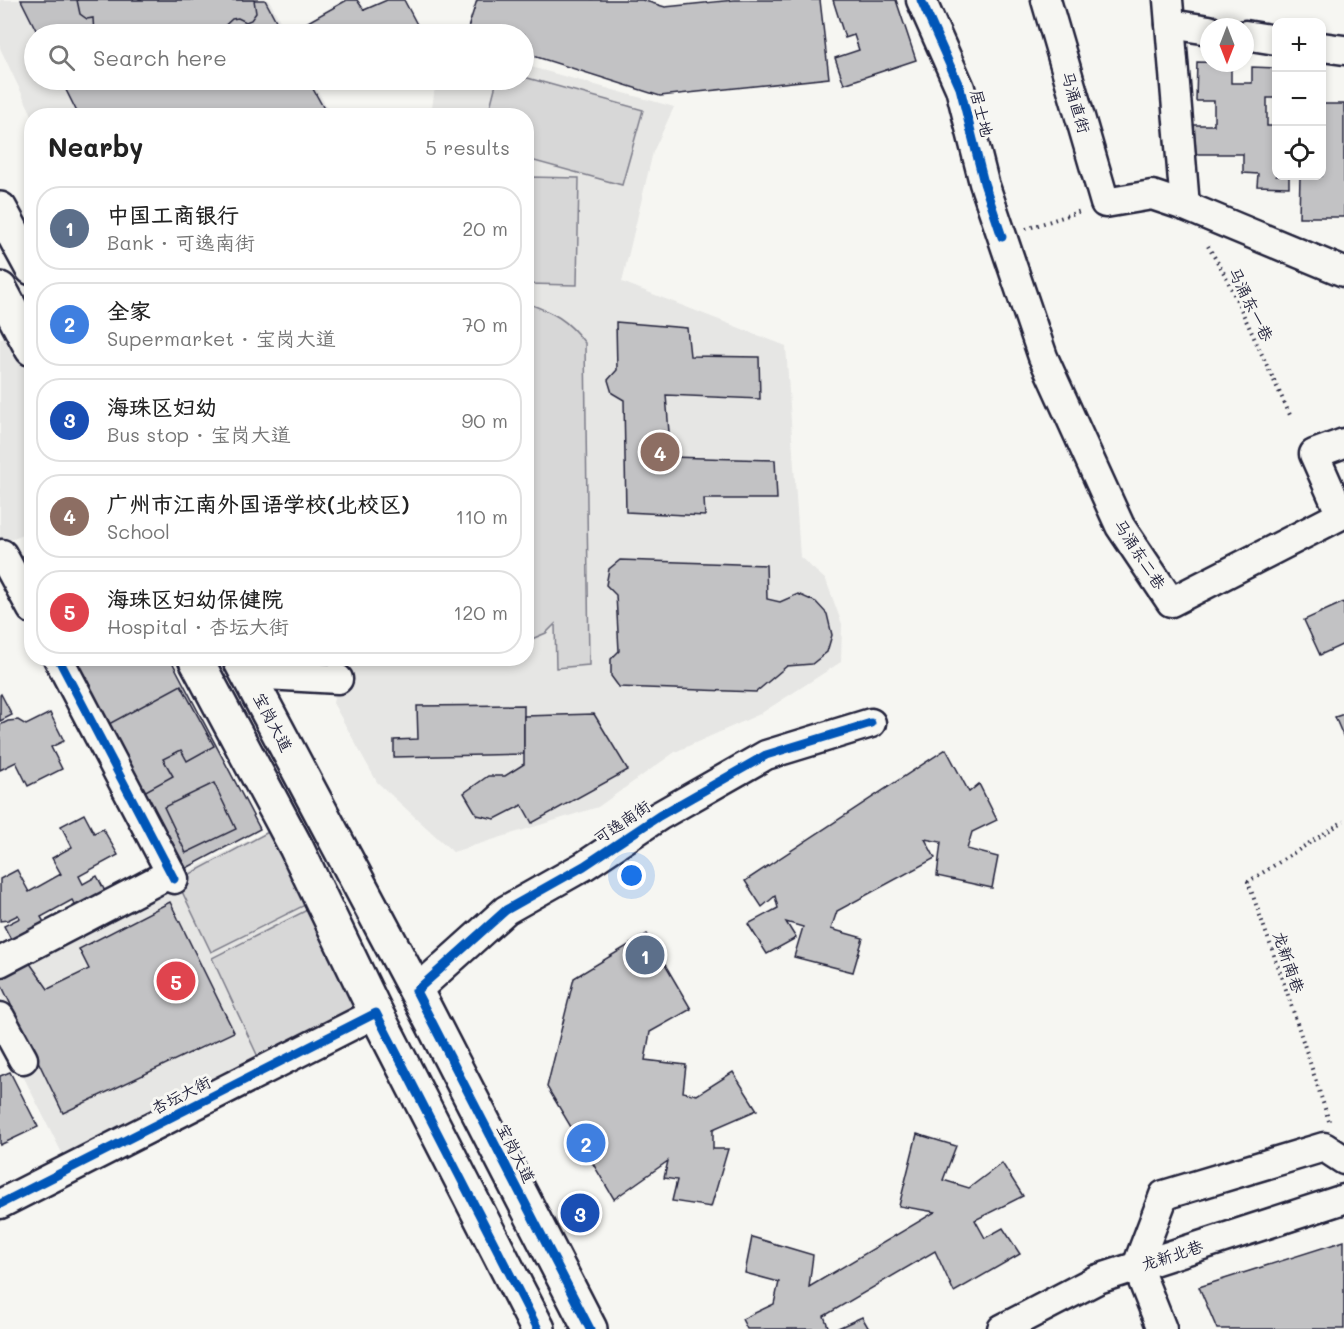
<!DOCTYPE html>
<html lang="en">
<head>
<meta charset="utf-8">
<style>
  :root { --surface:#fff; --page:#f6f6f6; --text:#222; --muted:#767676; --line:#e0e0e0; --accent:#d93025 }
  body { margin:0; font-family:Mali,"LXGW WenKai TC",sans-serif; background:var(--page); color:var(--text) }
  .controls { position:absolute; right:18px; top:18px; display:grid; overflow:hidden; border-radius:12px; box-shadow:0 3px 9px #0003 }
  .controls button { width:54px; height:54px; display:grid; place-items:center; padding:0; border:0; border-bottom:2px solid var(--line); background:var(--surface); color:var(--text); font:30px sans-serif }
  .compass { position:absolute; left:1200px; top:18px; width:54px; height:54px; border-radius:50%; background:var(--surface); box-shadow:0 3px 9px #0003; rotate:180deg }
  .you { position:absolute; left:632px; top:876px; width:21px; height:21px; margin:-15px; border:4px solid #fff; border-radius:50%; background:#1a73e8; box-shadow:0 0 0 9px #1a73e833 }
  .badge { display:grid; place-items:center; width:39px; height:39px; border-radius:50%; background:var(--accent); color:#fff; font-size:20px; font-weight:700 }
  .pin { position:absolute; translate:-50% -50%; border:3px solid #fff; box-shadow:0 2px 6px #0006 }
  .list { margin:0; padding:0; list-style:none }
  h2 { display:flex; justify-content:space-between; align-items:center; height:78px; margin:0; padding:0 24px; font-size:26px }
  h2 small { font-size:20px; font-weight:400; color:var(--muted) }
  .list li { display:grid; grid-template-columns:39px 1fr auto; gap:18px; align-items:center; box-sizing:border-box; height:84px; margin:0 12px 12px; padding:0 12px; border:2px solid var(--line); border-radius:24px }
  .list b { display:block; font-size:22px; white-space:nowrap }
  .list p { margin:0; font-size:20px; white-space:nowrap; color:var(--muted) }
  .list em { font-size:20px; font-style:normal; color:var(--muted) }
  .icon { flex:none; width:33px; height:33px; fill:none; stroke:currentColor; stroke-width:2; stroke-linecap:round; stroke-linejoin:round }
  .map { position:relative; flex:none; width:1344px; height:1329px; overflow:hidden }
  .search { position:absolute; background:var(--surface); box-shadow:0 3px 9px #0003; left:24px; top:24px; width:510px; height:66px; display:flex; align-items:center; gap:15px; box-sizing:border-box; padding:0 21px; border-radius:33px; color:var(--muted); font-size:22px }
  .panel { position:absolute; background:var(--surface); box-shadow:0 3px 9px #0003; left:24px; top:108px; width:510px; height:558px; border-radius:24px }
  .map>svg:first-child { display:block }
</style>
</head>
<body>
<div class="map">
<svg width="1344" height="1329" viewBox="0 0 1344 1329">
  <rect width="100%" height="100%" fill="#f6f6f2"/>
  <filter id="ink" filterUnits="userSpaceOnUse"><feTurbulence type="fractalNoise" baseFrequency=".0167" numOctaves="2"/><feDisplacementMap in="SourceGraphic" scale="12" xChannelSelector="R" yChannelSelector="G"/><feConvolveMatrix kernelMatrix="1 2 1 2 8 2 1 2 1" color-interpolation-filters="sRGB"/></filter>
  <g filter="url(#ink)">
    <g fill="#e6e6e4">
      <path d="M0,0H269L287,34H34V80H312L331,115H32L0,48Z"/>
      <path d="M524,65L674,107L653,152L622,282L786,346L800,557L826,580L842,624L841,662L760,714L675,752L598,807L453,852L377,782L333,703L339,672L274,666L270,659L526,658V116L431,115L436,80H524Z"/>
      <path d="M17,330L31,358V529L0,546V339Z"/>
      <path d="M269,830L366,1008L66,1161L16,1062L13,1019L0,995V968Z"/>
    </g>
    <g fill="#d7d7d7" stroke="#7c7c89" stroke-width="1.5">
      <path d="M524,77L643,110L622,185L527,159L526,116L488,115L497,80H524Z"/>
      <path d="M527,177L579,178L577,285L527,284Z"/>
      <path d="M527,303C554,313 567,319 585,343L589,665L556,668L555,624L546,633L527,641Z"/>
      <path d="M274,829L311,902L211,952L177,881Z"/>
      <path d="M313,907L362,1007L259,1059L212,958Z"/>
    </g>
    <g fill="#c2c2c4" stroke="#22223b" stroke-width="1.5">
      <path d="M21,0H265L283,34H38Z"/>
      <path d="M77,0H254L256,13L251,20L246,22L238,18L232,19L216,34H94L93,18L87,19L80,14Z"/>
      <path d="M347,0H357L364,10L387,0H404L421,32L416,34H313L306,23Z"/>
      <path d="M477,0H642L665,7L734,0H820L829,78L660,96L524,53V34H466Z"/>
      <path d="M833,0H896L916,60L844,84L835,58L859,50L854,35L845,38Z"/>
      <path d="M1197,62L1231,63V83H1252V67L1276,68V98H1267V126H1276V176H1289V187L1257,186L1258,174L1243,173V154H1192V125H1214V101H1196Z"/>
      <path d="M61,80H308L328,116H79Z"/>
      <path d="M1322,104H1344V217H1299L1300,176H1322Z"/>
      <path d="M616,322L687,328L690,356L759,357L760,399L666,395L671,457L775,460L777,499H704L705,516L626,512L624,400L612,393L608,380L617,370Z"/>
      <path d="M32,552V588L16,559Z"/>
      <path d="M620,560L766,565L767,599L780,602L798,594L816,602L827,614L832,635L827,652L812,664L787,666L756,692L619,687L611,676V659L619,651L616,595L606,585L609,569Z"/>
      <path d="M1344,602V644L1320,655L1304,620Z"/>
      <path d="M69,658H170L260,829L181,871Z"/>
      <path d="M181,685L214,746L187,761L181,750L163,759L173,776L144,792L107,725Z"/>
      <path d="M1,694L12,715L0,721V695Z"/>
      <path d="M524,705V754L394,757V740L418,739L417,706Z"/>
      <path d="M50,713L64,741L51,747L62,769L28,786L16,762L0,770V725L8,721L18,720L26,725Z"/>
      <path d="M594,714L628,770L532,823L522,805L495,819L477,815L464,793L488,776H505L524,764V716Z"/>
      <path d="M1344,714V738L1335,717Z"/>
      <path d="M946,749L969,792L979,784L997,820L972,832L967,849L998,857L992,888L937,876L941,842L925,839L935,858L837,911L831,929L863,938L853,972L794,957L803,927L786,922L796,938L767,954L748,924L778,908L775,896L762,907L745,881Z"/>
      <path d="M214,783L236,829L186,853L164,807Z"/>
      <path d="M84,814L94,833L103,829L118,855L79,876L83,884L97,876L109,899L80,914L72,900L41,917L48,929L15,947L4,926L20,918L18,915L8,920L0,921V879L17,870L29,892L61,874L52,858L72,847L61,826Z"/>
      <path d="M170,902L234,1032L63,1113L0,982V976L27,959L48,989L89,969L79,949Z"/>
      <path d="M647,934L691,1009L650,1032L645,1060L686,1065L683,1092L697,1095L733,1072L757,1110L713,1129V1149H728L711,1207L672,1201L677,1180L664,1178L668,1161L614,1199L547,1087L574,978Z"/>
      <path d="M10,1072L38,1127L0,1145V1076Z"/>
      <path d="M917,1134L956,1146L943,1180L969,1188L1002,1163L1023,1196L975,1220L985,1238L1003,1228L1020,1254L954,1292L935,1251L824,1316L829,1329H747L742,1319L774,1304L779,1282L745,1273L752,1237L813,1255L809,1287L935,1212L899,1206Z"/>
      <path d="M1344,1241V1329H1217L1199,1287Z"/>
      <path d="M862,1317L869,1329H836Z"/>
    </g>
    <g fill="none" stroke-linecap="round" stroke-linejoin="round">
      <defs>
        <g id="minor">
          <path d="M921,0L960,88L984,183L1043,357L1120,526L1171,602L1341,515L1314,454L1344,443"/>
          <path d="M1046,0L1105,203L1152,195L1185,206L1344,272"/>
          <path d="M1168,0L1185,206"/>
          <path d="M1170,24L1209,30"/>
          <path d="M1245,35L1276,40"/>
          <path d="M1322,47L1344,50"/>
          <path d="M2,554L32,609"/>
          <path d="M58,658L174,879"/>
          <path d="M247,674L338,679"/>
          <path d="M0,962L171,873"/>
          <path d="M416,991L506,910L584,866L659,816L766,755L871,723"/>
          <path d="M0,1017L23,1059"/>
          <path d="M0,1204L376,1013"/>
          <path d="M1002,1329L1098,1279L1344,1199"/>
          <path d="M1162,1329L1137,1266L1164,1195L1324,1147L1344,1160"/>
        </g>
        <g id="major">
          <path d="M0,209L32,268"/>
          <path d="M0,289L32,349"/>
          <path d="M195,658L296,847L376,1013L538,1329"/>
          <path d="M239,658L416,991L590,1329"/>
        </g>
      </defs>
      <use href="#minor" stroke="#22223b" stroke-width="33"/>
      <use href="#major" stroke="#22223b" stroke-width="38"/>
      <g stroke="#22223b" stroke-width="4" stroke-dasharray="1.5 4.5" stroke-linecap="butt">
        <path d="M1026,229L1081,211"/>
        <path d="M1208,246L1225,275L1290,415"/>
        <path d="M1329,1121L1284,983L1248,882L1344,821"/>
      </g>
      <use href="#minor" stroke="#f6f6f2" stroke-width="28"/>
      <use href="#major" stroke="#f6f6f2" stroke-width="33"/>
      <defs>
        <g id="cycleway">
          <path d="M921,0L960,88L984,183L1002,237"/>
          <path d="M58,658L174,879"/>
          <path d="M0,1204L376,1013L538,1329"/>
          <path d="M590,1329L416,991L506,910L584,866L659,816L766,755L871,723"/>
        </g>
      </defs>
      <use href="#cycleway" stroke="#f6f6f2" stroke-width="13"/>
      <use href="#cycleway" stroke="#0057b8" stroke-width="9"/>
    </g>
  </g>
  <g text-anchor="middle" stroke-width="6" stroke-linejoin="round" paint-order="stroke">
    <g font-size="16" fill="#22223b" stroke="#f6f6f2">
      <text transform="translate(1076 102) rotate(74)" y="6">马涌直街</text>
      <text transform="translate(982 113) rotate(76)" y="6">居士地</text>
      <text transform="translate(1251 304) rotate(64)" y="6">马涌东一巷</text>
      <text transform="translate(1140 554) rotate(57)" y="6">马涌东二巷</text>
      <text transform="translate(273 722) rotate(62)" y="6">宝岗大道</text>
      <text transform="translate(622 822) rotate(-34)" y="6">可逸南街</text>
      <text transform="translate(1289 962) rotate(71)" y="6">龙新南巷</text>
      <text transform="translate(181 1095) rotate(-27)" y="6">杏坛大街</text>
      <text transform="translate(516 1153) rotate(63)" y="6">宝岗大道</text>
      <text transform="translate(1172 1255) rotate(-18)" y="6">龙新北巷</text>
    </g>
  </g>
</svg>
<div class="controls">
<button>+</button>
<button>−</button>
<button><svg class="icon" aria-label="locate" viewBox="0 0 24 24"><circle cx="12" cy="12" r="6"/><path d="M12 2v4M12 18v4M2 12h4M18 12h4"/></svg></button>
</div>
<svg class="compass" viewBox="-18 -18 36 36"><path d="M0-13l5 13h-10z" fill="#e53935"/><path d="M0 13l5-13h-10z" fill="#767676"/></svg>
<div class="you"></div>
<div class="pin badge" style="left:645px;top:955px;background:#5c6f8a">1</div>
<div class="pin badge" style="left:586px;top:1143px;background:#3f7fe0">2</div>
<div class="pin badge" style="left:580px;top:1213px;background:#1a4fb4">3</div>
<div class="pin badge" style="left:660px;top:452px;background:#8d6e63">4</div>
<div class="pin badge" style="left:176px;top:981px;background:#e0444e">5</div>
<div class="search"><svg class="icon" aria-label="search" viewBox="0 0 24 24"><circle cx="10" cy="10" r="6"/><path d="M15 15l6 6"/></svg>Search here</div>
<section class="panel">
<h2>Nearby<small>5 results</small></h2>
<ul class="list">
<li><span class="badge" style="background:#5c6f8a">1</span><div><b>中国工商银行</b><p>Bank · 可逸南街</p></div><em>20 m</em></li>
<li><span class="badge" style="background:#3f7fe0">2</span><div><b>全家</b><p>Supermarket · 宝岗大道</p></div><em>70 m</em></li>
<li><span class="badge" style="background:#1a4fb4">3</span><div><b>海珠区妇幼</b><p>Bus stop · 宝岗大道</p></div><em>90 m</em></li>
<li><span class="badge" style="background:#8d6e63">4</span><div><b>广州市江南外国语学校(北校区)</b><p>School</p></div><em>110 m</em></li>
<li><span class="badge" style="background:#e0444e">5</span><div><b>海珠区妇幼保健院</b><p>Hospital · 杏坛大街</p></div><em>120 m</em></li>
</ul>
</section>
</div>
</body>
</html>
